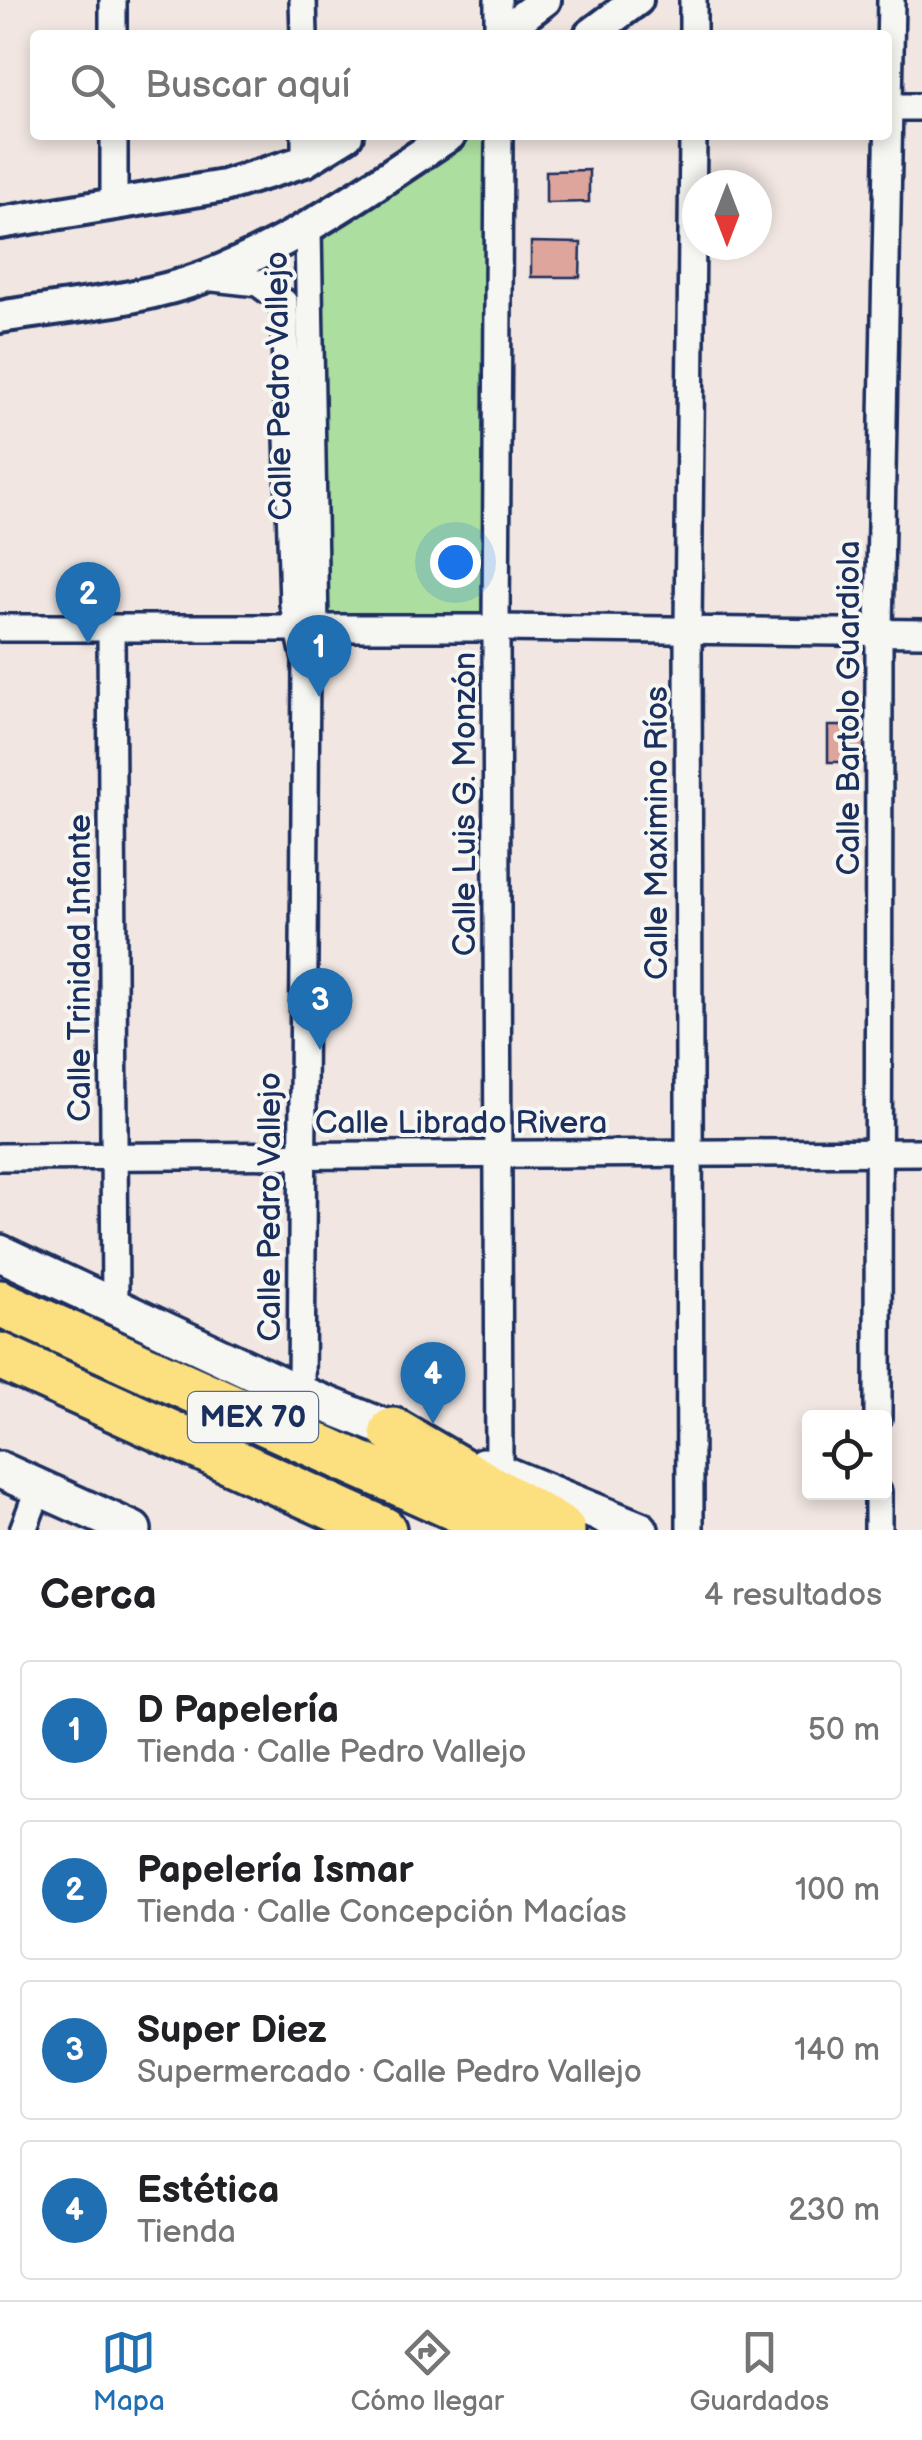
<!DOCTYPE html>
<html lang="es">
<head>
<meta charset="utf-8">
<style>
  :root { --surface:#fff; --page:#f6f6f6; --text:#202124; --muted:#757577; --line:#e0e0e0; --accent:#1f6fb2 }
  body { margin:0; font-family:"Balsamiq Sans",sans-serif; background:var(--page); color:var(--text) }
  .controls { position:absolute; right:30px; bottom:30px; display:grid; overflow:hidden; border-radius:10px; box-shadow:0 5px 15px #0003 }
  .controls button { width:90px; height:90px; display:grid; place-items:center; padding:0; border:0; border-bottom:2px solid var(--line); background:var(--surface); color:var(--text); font:50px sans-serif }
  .compass { position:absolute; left:682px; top:170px; width:90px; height:90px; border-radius:50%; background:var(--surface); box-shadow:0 5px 15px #0003; rotate:180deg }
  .you { position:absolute; left:455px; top:562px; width:35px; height:35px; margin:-25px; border:8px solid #fff; border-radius:50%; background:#1a73e8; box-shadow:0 0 0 15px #1a73e833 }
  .badge { display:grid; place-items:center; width:65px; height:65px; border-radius:50%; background:var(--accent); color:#fff; font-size:32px; font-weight:700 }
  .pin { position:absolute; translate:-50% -82px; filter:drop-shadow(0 2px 5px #0008) }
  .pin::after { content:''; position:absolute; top:52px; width:35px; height:30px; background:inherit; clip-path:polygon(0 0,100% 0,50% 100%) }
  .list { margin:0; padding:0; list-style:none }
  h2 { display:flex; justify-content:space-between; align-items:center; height:130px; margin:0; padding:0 40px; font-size:42px }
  h2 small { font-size:32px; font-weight:400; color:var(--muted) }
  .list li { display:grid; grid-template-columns:65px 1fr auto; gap:30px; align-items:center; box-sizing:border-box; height:140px; margin:0 20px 20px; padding:0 20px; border:2px solid var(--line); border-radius:10px }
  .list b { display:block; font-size:38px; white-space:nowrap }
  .list p { margin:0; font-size:32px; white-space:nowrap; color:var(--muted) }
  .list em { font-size:32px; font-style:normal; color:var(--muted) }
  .icon { flex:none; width:55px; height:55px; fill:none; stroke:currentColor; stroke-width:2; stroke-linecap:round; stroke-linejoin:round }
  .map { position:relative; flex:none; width:922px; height:1530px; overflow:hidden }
  .search { position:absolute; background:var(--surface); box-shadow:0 5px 15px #0003; left:30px; right:30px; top:30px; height:110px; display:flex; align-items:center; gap:25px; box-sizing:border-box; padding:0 35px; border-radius:10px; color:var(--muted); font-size:38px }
  .sheet { height:770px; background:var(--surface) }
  nav { display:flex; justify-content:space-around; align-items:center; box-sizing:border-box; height:140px; border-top:2px solid var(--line); background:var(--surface); font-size:28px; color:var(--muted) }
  nav a { display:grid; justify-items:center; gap:5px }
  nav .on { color:var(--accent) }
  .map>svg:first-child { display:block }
</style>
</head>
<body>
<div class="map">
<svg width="922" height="1530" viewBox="0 0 922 1530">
  <rect width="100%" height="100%" fill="#f1e6e1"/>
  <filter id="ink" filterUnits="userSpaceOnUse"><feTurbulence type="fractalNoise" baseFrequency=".01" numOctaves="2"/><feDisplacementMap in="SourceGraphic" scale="20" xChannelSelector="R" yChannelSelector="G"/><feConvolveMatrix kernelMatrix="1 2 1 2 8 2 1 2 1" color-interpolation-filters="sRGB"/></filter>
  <g filter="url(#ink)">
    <path fill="#abde9f" stroke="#63867e" stroke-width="2.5" d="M460,135H493L495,626L315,628L314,233Z"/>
    <g fill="#dea59c" stroke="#1b2f5e" stroke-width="2.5">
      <path d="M589,170V202L546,203V171Z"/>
      <path d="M531,242L581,243L580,277H531Z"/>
      <rect x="828" y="726" width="47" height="36"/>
    </g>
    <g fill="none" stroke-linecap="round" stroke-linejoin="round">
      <defs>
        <g id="minor">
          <path d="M113,0V35"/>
          <path d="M303,0L304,35"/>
          <path d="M498,35V0"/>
          <path d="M693,35V0"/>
          <path d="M887,107H922"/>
          <path d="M114,135V206"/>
          <path d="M305,135V161"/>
          <path d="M308,229L315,628L311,643"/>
          <path d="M204,277L258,283L284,302L293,604L306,660L301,1394"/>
          <path d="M0,628H496L922,633"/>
          <path d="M111,630L115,1305"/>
          <path d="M0,1157L922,1152"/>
          <path d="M878,1418L879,630L891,0"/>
          <path d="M499,1472L496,628L499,135"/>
          <path d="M23,1530L39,1488"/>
          <path d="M690,1530L688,629L693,135"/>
          <path d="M878,1530V1492"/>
        </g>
        <g id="tertiary">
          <path d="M498,35L545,0"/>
          <path d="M590,35L637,0"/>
          <path d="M0,223L224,186L305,161L347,135"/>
          <path d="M0,317C67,306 140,301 204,277C293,244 371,187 450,135"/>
        </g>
        <g id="secondary">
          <path d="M0,1253L301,1394L416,1440"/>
          <path d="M483,1466L640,1530"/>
          <path d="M0,1470L133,1530"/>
        </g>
        <g id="motorway">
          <path d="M0,1303L505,1530"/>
          <path d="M0,1356L383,1530"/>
          <path d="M393,1431L562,1530"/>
        </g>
      </defs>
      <use href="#minor" stroke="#1b2f5e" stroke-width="32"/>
      <use href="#tertiary" stroke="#1b2f5e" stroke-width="38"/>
      <use href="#secondary" stroke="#1b2f5e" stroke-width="42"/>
      <use href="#motorway" stroke="#1b2f5e" stroke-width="52"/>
      <use href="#minor" stroke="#f6f6f2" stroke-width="25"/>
      <use href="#tertiary" stroke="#f6f6f2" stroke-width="30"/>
      <use href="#secondary" stroke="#f6f6f2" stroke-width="35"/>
      <use href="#motorway" stroke="#fce080" stroke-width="45"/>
    </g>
  </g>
  <g text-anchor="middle" stroke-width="8" stroke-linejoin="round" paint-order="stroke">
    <rect fill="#f6f6f2" stroke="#5d6b8a" stroke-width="2.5" x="188" y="1392" width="130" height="50" rx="8"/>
    <g font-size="30" font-weight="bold" fill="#1b2f5e">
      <text x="253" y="1427">MEX 70</text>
    </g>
    <g font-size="32" fill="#1b2f5e" stroke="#f6f6f2">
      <text transform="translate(278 386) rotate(-91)" y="11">Calle Pedro Vallejo</text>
      <text transform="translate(848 708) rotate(-90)" y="11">Calle Bartolo Guardiola</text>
      <text transform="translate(464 804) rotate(-90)" y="11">Calle Luis G. Monzón</text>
      <text transform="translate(656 833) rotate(-90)" y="11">Calle Maximino Ríos</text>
      <text transform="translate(79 968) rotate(-90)" y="11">Calle Trinidad Infante</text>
      <text x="461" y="1133">Calle Librado Rivera</text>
      <text transform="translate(269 1207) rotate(-90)" y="11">Calle Pedro Vallejo</text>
    </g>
  </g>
</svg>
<div class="controls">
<button><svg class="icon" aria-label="locate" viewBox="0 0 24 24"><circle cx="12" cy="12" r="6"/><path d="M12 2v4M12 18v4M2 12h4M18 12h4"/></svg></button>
</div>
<svg class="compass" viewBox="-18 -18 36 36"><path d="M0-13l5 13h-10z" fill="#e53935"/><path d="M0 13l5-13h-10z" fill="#757577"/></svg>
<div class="you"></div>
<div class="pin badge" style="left:319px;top:697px">1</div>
<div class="pin badge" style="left:88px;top:644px">2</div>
<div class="pin badge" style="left:320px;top:1050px">3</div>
<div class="pin badge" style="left:433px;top:1424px">4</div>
<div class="search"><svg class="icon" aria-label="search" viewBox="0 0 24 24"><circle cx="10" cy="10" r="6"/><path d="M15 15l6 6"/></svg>Buscar aquí</div>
</div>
<section class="sheet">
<h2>Cerca<small>4 resultados</small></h2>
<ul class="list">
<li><span class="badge">1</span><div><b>D Papelería</b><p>Tienda · Calle Pedro Vallejo</p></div><em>50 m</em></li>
<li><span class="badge">2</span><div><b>Papelería Ismar</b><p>Tienda · Calle Concepción Macías</p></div><em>100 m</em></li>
<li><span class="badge">3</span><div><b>Super Diez</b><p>Supermercado · Calle Pedro Vallejo</p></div><em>140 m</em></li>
<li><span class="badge">4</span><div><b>Estética</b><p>Tienda</p></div><em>230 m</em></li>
</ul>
</section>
<nav>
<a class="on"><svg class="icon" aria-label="map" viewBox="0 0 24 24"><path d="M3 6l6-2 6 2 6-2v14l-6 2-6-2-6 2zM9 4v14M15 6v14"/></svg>Mapa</a>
<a><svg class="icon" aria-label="directions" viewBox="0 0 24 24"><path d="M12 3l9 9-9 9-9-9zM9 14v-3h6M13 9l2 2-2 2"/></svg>Cómo llegar</a>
<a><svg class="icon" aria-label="saved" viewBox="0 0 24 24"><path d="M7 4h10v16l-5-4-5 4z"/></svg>Guardados</a>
</nav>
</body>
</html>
